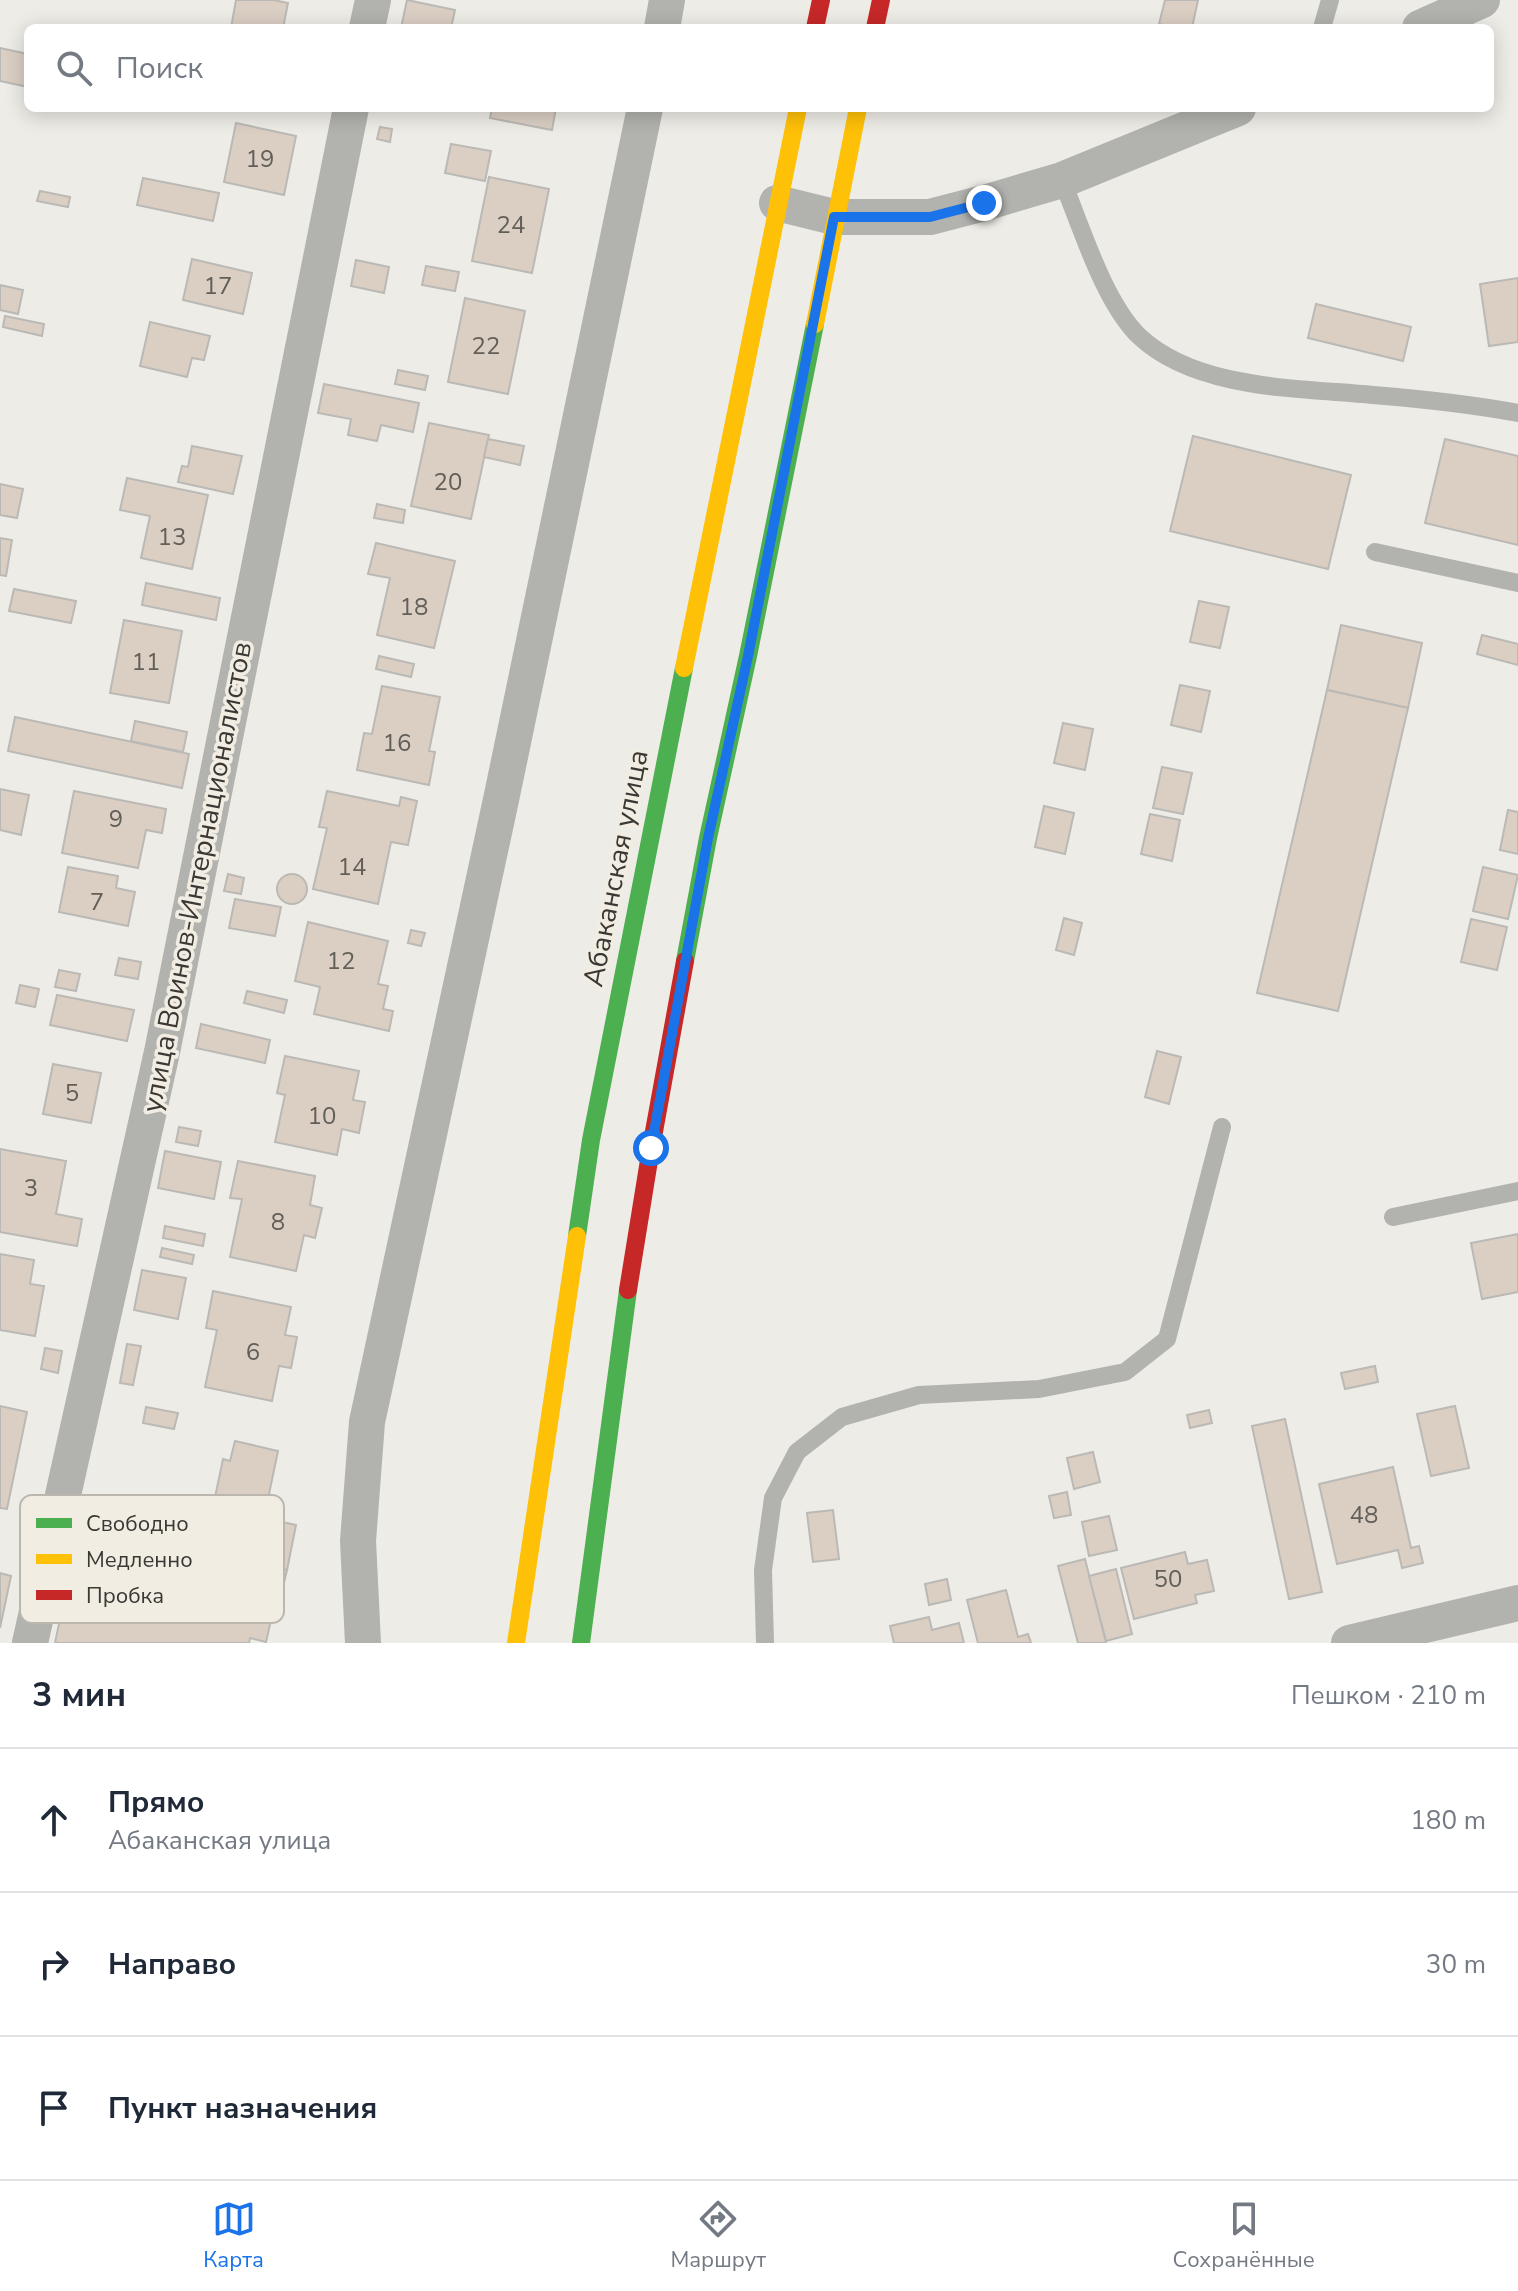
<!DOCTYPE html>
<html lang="ru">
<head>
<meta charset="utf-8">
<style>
  :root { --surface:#fff; --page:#f6f6f7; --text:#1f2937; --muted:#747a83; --line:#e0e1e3; --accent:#1a73e8 }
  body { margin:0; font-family:"Nunito Sans",sans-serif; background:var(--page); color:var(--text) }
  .stop { position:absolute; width:24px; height:24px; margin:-18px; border:6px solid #1a73e8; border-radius:50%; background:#fff }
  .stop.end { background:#1a73e8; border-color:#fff; box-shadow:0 2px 8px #0008 }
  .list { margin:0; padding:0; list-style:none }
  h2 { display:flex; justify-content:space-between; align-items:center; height:104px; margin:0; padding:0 32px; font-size:34px }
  h2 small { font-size:26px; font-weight:400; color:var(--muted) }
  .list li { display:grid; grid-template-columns:52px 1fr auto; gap:24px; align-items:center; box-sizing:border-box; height:144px; padding:0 32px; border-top:2px solid var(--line) }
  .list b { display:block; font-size:30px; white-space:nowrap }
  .list p { margin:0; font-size:26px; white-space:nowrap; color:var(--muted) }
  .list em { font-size:26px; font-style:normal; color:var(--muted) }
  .icon { flex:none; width:44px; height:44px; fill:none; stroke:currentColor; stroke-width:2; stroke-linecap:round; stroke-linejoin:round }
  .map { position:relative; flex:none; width:1518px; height:1643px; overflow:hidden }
  .search { position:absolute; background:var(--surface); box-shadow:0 4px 20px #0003; left:24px; right:24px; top:24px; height:88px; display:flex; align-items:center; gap:20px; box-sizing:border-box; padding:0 28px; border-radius:12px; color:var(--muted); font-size:30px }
  .sheet { height:536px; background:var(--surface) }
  nav { display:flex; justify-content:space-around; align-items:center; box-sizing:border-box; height:112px; border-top:2px solid var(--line); background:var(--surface); font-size:22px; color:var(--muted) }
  nav a { display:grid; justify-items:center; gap:4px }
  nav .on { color:var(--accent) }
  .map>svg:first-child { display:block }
</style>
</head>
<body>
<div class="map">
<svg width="1518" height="1643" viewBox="0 0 1518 1643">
  <rect width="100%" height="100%" fill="#eeece6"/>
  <g fill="#dbcfc4" stroke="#bbb9b5" stroke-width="2">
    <path d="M236,0H274L288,3L283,28H231Z"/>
    <path d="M407,0L455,10L451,28H401Z"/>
    <path d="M1165,0H1198L1192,28H1178L1159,24Z"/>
    <path d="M0,48L28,54V87L0,81Z"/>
    <path d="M492,108H556L552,130L490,118Z"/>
    <path d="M236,123L296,136L284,195L224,182Z"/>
    <path d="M380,127L392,129L390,142L377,139Z"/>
    <path d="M451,144L491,151L485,181L445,173Z"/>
    <path d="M489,177L549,189L532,273L472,261Z"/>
    <path d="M143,178L219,193L213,221L137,205Z"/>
    <path d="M40,191L70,197L68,207L37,201Z"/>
    <path d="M192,259L252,273L243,314L183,300Z"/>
    <path d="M356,260L389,267L384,293L351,286Z"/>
    <path d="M426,266L459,272L455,291L422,285Z"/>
    <path d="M1518,278V342L1489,346L1480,284Z"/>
    <path d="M0,285L23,290L18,314L0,310Z"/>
    <path d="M465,298L525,311L508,394L448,382Z"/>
    <path d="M1316,304L1411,327L1403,361L1308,338Z"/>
    <path d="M5,316L44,324L42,336L3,327Z"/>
    <path d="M150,322L210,336L204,360L192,358L187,377L140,366Z"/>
    <path d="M398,370L428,376L425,390L395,384Z"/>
    <path d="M324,384L419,403L413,432L381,425L377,441L348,435L351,419L318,413Z"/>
    <path d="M429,423L489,435L471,519L411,506Z"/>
    <path d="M1193,436L1351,475L1328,569L1170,531Z"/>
    <path d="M488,439L524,446L520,465L484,457Z"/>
    <path d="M1445,439L1518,456V545L1425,523Z"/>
    <path d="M192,446L242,456L233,494L178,482L182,466L188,467Z"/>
    <path d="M127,478L208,495L192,569L141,558L150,516L120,510Z"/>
    <path d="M0,484L23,489L17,518L0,515Z"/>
    <path d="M377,504L405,510L403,523L374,518Z"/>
    <path d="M0,538L12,540L6,576L0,575Z"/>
    <path d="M376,543L455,561L434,648L377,635L390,578L368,574Z"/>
    <path d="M146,583L220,598L216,620L142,605Z"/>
    <path d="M14,589L76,601L71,623L9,611Z"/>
    <path d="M1199,601L1229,607L1220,648L1190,642Z"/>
    <path d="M124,620L182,631L169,703L110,693Z"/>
    <path d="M1341,625L1422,643L1408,708L1327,690Z"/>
    <path d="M1482,635L1518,644V665L1477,654Z"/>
    <path d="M379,656L414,664L411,677L376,669Z"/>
    <path d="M1180,685L1210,691L1201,732L1171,725Z"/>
    <path d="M382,686L440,697L429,751L435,752L429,785L357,770L364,733L372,734Z"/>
    <path d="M1327,690L1408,708L1338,1011L1257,993Z"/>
    <path d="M15,717L189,754L182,788L8,751Z"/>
    <path d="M135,721L187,732L183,752L131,741Z"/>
    <path d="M1063,723L1093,729L1085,770L1054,763Z"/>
    <path d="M1162,767L1192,773L1183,814L1153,808Z"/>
    <path d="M0,789L29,795L21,835L0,830Z"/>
    <path d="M74,791L166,809L162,833L146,830L138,868L62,853Z"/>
    <path d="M327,791L399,806L401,797L417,801L408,845L391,842L378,904L313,889L327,828L319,827Z"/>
    <path d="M1044,806L1074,813L1065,854L1035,847Z"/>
    <path d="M1508,810L1518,812V854L1500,850Z"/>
    <path d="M1150,814L1180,820L1172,861L1141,854Z"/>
    <path d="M68,867L118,876L116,888L135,892L128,926L59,912Z"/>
    <path d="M1483,867L1518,875L1508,919L1473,911Z"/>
    <circle cx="292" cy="889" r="15"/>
    <path d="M228,874L244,878L241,894L224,891Z"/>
    <path d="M235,899L281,907L275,936L229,928Z"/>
    <path d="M1064,918L1082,923L1074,955L1056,950Z"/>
    <path d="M1471,919L1507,927L1497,970L1461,962Z"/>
    <path d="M308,922L388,941L378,984L388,986L383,1009L393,1011L389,1031L314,1014L320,987L295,981Z"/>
    <path d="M411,930L425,933L421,946L408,943Z"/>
    <path d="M119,958L141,962L138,979L115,975Z"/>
    <path d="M59,970L80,974L76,991L55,987Z"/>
    <path d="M20,985L39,989L35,1007L16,1003Z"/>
    <path d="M247,991L287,1000L284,1013L244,1003Z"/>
    <path d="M57,995L134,1010L127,1041L50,1025Z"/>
    <path d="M201,1024L270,1040L265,1063L196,1048Z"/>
    <path d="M1157,1051L1181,1057L1169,1104L1145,1097Z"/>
    <path d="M285,1056L359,1071L353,1100L365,1102L359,1133L342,1129L337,1155L275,1142L285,1095L277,1093Z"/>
    <path d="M53,1064L101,1073L91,1123L43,1114Z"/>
    <path d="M179,1127L201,1131L198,1146L176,1142Z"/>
    <path d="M0,1149L66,1161L56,1214L82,1219L77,1246L0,1232Z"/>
    <path d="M165,1151L221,1162L214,1199L158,1188Z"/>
    <path d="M238,1161L315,1176L310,1205L322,1208L315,1238L304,1235L296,1271L230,1257L242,1199L230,1198Z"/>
    <path d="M165,1226L205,1234L203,1246L163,1238Z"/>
    <path d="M1518,1234V1292L1482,1299L1471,1243Z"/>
    <path d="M162,1248L194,1255L192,1264L160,1257Z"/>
    <path d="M0,1254L34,1260L30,1284L44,1286L35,1336L0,1330Z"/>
    <path d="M142,1270L186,1278L178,1319L134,1310Z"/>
    <path d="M213,1291L291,1307L285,1335L297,1337L291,1368L279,1366L272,1401L205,1387L217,1330L206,1328Z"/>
    <path d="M127,1344L141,1346L133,1385L120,1383Z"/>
    <path d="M45,1348L62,1351L58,1373L41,1369Z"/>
    <path d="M1375,1366L1378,1382L1345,1389L1341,1373Z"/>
    <path d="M0,1406L27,1412L7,1509L0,1508Z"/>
    <path d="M1455,1406L1469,1468L1431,1476L1417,1414Z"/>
    <path d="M146,1407L178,1413L174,1429L143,1423Z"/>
    <path d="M1209,1410L1212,1423L1190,1428L1187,1415Z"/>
    <path d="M1285,1419L1322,1592L1289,1599L1252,1426Z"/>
    <path d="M235,1441L278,1451L264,1518L296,1525L287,1570L194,1550L204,1506L213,1507L223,1459L230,1461Z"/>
    <path d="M1093,1452L1100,1482L1074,1489L1067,1458Z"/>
    <path d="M1393,1467L1411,1548L1419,1546L1423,1563L1402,1568L1398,1550L1337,1564L1319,1484Z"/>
    <path d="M1067,1492L1071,1515L1054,1518L1049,1496Z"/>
    <path d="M833,1510L839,1559L813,1562L807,1513Z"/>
    <path d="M1109,1516L1117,1550L1089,1556L1082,1522Z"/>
    <path d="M84,1526L287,1570L279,1604L275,1603L266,1642L250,1638L249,1643H55L69,1576L160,1595L165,1575L77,1556Z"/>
    <path d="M1185,1552L1188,1564L1207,1560L1214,1591L1195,1595L1197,1603L1134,1619L1121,1568Z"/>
    <path d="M1085,1559L1106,1642L1104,1643H1078L1058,1566Z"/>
    <path d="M1116,1569L1132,1634L1106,1641L1089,1576Z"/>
    <path d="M0,1573L11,1576L0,1628Z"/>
    <path d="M947,1579L951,1600L929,1605L925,1584Z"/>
    <path d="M1006,1590L1018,1637L1028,1634L1031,1643H978L967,1600Z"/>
    <path d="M929,1617L932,1630L959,1623L964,1643H894L890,1626Z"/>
  </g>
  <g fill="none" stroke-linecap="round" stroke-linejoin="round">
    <g stroke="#b2b2af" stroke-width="18">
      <path d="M1322,28L1330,0"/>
      <path d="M1062,180C1081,226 1104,303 1140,337C1197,390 1300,388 1373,395C1422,399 1470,404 1518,413"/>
      <path d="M1375,552L1518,583"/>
      <path d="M1393,1217L1518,1191"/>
      <path d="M765,1643L763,1570L773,1498L797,1452L842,1417L919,1395L1039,1389L1125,1372L1167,1339L1222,1127"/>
    </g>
    <g stroke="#b2b2af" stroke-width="36">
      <path d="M367,28L373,0"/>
      <path d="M662,28L667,0"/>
      <path d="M1420,28L1482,0"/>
      <path d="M777,203L834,217H930L984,203L1062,180L1238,108"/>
      <path d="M30,1643L162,1052L351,108"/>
      <path d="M363,1643L358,1541L367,1422L502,795L645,108"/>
      <path d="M1349,1643L1518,1603"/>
    </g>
    <g stroke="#4caf50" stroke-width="18">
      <path d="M685,961L708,838L748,656L815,324"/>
      <path d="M577,1236L591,1140L684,668"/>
      <path d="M581,1643L628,1290"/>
    </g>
    <g stroke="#ffc107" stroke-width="18">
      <path d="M815,324L858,108"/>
      <path d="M684,668L798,108"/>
      <path d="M516,1643L577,1236"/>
    </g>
    <g stroke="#c62828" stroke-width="18">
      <path d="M815,28L821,0"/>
      <path d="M875,28L881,0"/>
      <path d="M628,1290L651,1148L685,961"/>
    </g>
  </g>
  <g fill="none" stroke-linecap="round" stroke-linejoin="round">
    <path stroke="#1a73e8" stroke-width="10" d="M651,1148L708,838L748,656L834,217H930L984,203"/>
  </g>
  <g text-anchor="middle" stroke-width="7" stroke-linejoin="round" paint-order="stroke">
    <g font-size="24" fill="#625e58">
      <text x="260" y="167">19</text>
      <text x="511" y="233">24</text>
      <text x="218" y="294">17</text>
      <text x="486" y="354">22</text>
      <text x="448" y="490">20</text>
      <text x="172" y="545">13</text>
      <text x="414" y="615">18</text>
      <text x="146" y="670">11</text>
      <text x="397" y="751">16</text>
      <text x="116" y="827">9</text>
      <text x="352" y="875">14</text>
      <text x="97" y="910">7</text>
      <text x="341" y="969">12</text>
      <text x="72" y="1101">5</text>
      <text x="322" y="1124">10</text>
      <text x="31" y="1196">3</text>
      <text x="278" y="1230">8</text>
      <text x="253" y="1360">6</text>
      <text x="1364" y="1523">48</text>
      <text x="1168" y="1587">50</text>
    </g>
    <g font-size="28" fill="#3a3834" stroke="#f2ede3">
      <text transform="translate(615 868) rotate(-79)" y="10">Абаканская улица</text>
      <text transform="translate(196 877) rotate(-79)" y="10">улица Воинов-Интернационалистов</text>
    </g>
  </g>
  <rect x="20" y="1495" width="264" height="128" rx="12" fill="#f2ede3" stroke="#bbb7ae" stroke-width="2"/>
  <rect x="36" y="1518" width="36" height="10" fill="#4caf50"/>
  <rect x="36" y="1554" width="36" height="10" fill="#ffc107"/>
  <rect x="36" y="1590" width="36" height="10" fill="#c62828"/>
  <g font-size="22" fill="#3a3834">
    <text x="86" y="1531">Свободно</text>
    <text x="86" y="1567">Медленно</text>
    <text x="86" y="1603">Пробка</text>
  </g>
</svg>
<div class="stop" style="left:651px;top:1148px"></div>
<div class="stop end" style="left:984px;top:203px"></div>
<div class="search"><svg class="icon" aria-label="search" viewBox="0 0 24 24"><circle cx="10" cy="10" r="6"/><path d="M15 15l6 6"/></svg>Поиск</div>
</div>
<section class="sheet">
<h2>3 мин<small>Пешком · 210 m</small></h2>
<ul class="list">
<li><svg class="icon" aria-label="ahead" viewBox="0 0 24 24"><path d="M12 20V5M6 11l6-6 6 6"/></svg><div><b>Прямо</b><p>Абаканская улица</p></div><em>180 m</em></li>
<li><svg class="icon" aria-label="right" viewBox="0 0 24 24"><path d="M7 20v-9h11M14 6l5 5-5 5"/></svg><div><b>Направо</b></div><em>30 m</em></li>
<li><svg class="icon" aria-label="arrive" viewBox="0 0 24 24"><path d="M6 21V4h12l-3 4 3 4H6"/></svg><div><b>Пункт назначения</b></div></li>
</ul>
</section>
<nav>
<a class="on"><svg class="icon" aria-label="map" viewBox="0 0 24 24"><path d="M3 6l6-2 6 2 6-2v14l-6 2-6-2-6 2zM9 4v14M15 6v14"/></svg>Карта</a>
<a><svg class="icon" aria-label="directions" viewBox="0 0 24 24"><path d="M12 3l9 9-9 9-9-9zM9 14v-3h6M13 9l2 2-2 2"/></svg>Маршрут</a>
<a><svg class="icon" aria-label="saved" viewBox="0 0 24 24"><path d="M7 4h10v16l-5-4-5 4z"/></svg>Сохранённые</a>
</nav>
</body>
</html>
